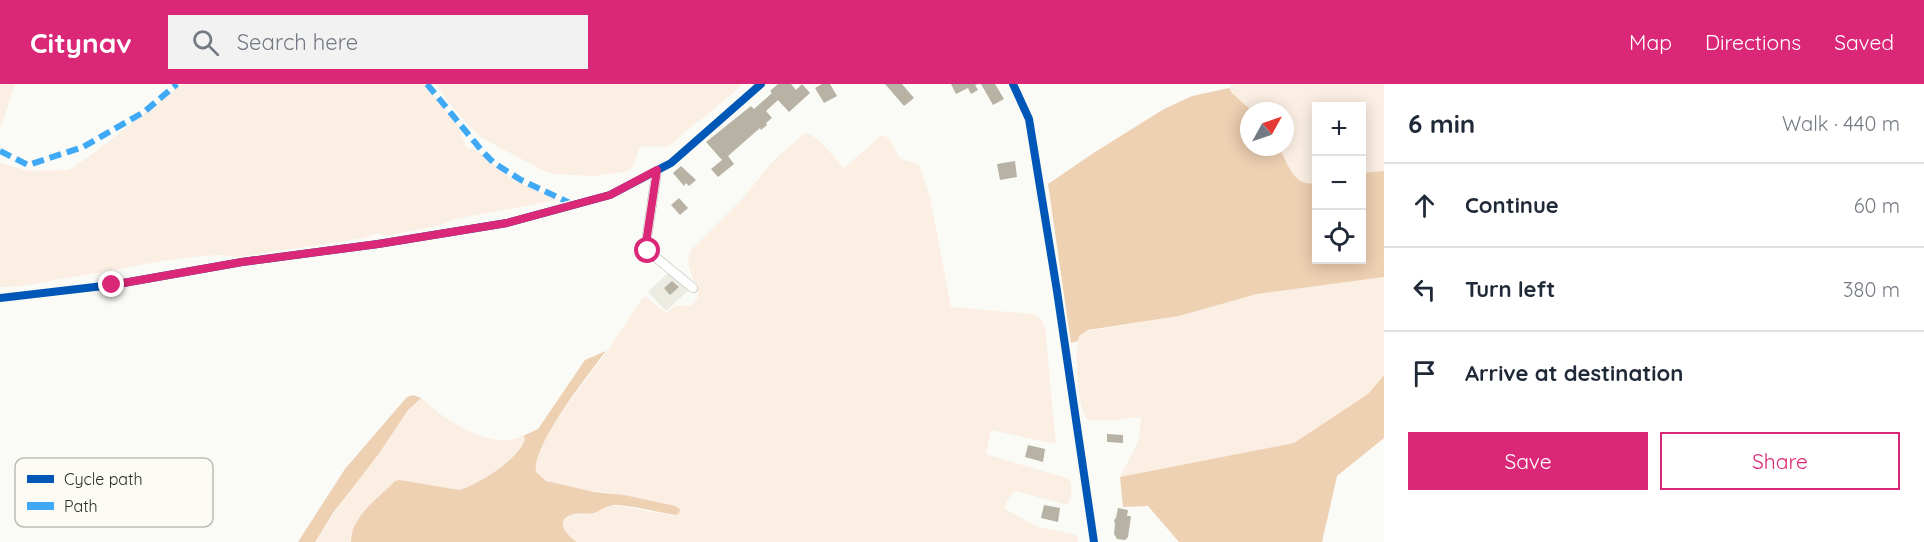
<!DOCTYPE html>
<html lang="en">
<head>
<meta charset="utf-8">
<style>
  :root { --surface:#fff; --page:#f2f2f3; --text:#1f2937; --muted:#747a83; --line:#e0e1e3; --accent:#db2777 }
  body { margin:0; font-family:Quicksand,sans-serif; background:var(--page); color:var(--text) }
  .controls { position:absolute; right:18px; top:18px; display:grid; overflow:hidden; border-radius:0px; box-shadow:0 3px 15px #0003 }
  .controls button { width:54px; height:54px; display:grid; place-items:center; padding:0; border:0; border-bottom:2px solid var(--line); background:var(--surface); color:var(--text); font:30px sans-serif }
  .compass { position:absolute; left:1240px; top:18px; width:54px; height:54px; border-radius:50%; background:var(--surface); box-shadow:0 3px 15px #0003; rotate:50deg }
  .stop { position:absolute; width:18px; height:18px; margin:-14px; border:4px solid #db2777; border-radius:50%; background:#fff }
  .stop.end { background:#db2777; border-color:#fff; box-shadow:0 2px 6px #0008 }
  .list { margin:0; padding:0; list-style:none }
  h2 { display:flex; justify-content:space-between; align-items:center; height:78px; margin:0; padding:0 24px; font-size:26px }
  h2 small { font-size:20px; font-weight:400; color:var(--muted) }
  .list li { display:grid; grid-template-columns:39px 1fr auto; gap:18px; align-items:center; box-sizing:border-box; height:84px; padding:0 24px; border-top:2px solid var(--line) }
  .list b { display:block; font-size:22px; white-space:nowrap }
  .list em { font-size:20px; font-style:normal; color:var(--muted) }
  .actions { display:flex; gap:12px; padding:18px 24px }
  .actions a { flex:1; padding:14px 0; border:2px solid var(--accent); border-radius:0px; text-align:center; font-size:21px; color:var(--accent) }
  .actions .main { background:var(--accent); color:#fff }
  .icon { flex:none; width:33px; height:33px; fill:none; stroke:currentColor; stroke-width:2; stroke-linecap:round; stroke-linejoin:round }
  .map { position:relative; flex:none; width:1384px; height:458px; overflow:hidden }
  header { display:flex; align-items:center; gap:36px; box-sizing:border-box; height:84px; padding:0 30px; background:var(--accent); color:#fff }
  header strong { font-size:28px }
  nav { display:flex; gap:33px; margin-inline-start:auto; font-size:21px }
  .search { width:420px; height:54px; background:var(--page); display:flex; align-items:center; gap:15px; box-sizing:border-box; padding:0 21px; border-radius:0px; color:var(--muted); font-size:22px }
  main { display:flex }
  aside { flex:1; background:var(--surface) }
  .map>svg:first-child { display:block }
</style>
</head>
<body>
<header>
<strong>Citynav</strong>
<div class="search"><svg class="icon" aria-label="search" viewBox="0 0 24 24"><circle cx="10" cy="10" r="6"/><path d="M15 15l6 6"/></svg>Search here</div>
<nav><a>Map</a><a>Directions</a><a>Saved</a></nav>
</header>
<main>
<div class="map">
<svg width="1384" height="458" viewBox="0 0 1384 458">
  <rect width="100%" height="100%" fill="#fafaf6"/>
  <path fill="#edece2" d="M669,188L691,204L666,227L648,208Z"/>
  <g fill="#fbefe3">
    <path d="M0,0H15L0,46Z"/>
    <path d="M182,0H424L459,42L466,64L476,66L502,88L520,99L557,116L455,135L438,142L384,152L378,149L364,154L239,173C232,173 226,171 220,171C171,172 122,186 73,193C47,196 26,204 0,203V79L29,87L69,86L94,69Z"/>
    <path d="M436,0H741L732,10L667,63L643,62L639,65L633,83L626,88L593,92L554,90L542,86L482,54L471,44L447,17Z"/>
    <path d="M1232,0H1384V87L1362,89V22H1316V99C1293,103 1288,79 1278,63H1285V27H1252L1232,9L1229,4Z"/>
    <path d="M805,49C817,50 835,75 844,84L882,51C893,54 894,67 901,75L917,80L920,83L930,113L951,223L1032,230L1042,236L1045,244L1056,360L991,346L986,370L1069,395C1073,401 1072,416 1067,421L1015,407L1007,417L1005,425L1038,443L1074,450L1077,453L1078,458H577L567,452L563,440C568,428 575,431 587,430C597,430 603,421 614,422C634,423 654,430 676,431C659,425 640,414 622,411C594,405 558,408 536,389C532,362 578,307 594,285C611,263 626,239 641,216L645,212L666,229L676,221L690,222L697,215C702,198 680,186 692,165L743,114L774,76Z"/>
    <path d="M1384,193V291L1368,310L1294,359L1120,393L1139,356L1141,333L1113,336H1088L1085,333C1078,319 1072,259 1082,248L1179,232L1257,210Z"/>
    <path d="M421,314C445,336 489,367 523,352L525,354C521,373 477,402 459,406L400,396L395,397L367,425L351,453V458H315L355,398L380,368L408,326Z"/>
  </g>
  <g fill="#eed0b3">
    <path d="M1229,4L1232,9L1252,27H1249V63H1278C1289,79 1292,103 1316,99V176H1362V89L1384,87V193L1257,210L1179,232L1088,246L1079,252L1078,257L1071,259L1048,100L1095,68L1164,25L1192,12Z"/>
    <path d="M606,267C588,291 532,361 536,388L546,397L594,408L624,411L675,422L680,425L679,429L676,431C656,428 636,422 616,421C607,421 602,426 594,429C587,431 578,428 571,431C554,437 568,453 577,458H351C351,432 379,414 395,397L400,396L459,406C477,402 522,373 525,354L523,352L538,345L585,276Z"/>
    <path d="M1384,291V354L1337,392L1322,458H1179L1148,422L1123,423L1120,393L1294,359L1368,310Z"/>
    <path d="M413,311L421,314L408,326L380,368L333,429L315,458H298L345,385L407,313Z"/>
  </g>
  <g fill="#b7b2a4">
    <path d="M778,0H791L796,6L802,0L810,9L789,28L778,16L766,27L772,34L766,39L767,41L761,46L760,44L728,72L734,80L718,93L711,85L722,76L706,58L751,22L754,25L772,9L770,7Z"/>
    <path d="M822,0H830L837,12L824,19L815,4Z"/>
    <path d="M885,0H902L914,14L904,22Z"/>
    <path d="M951,0H978L975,1L978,6L971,10L968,4L956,10Z"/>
    <path d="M981,0H995L1004,15L993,21Z"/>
    <path d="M1015,77L1017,93L1000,96L997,80Z"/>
    <path d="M681,82L696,96L689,102L686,99L684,102L673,89Z"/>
    <path d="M679,114L688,124L680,131L671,121Z"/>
    <path d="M672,197L679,203L670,211L664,204Z"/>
    <path d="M1107,350L1123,351V359L1107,358Z"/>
    <path d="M1028,361L1045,365L1043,378L1025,373Z"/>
    <path d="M1044,421L1060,424L1058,438L1041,434Z"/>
    <path d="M1118,424L1128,426L1127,432H1131L1128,453L1125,456L1117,455L1114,450L1115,440L1114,436L1116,434Z"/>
  </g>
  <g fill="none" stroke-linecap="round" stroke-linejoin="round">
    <defs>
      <g id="street">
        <path d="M1013,0L1029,35L1057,207L1094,458"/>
        <path d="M657,86L646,159L648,167L693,204"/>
        <path d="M0,214L112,201L242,178L378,160L507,139L610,111L671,79L761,0"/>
      </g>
    </defs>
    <use href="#street" stroke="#aeaeab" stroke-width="10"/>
    <use href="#street" stroke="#fefefe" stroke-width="9"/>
    <g stroke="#3fa9f5" stroke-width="6" stroke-dasharray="12 6" stroke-linecap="butt">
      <path d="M427,0L482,67L494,79L521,96L574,121"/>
      <path d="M0,67L28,81L83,63L144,28L177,0"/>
    </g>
    <defs>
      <g id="cycleway">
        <path d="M1013,0L1029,35L1057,207L1094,458"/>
        <path d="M0,214L112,201L242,178L378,160L507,139L610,111L671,79L761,0"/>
      </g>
    </defs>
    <use href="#cycleway" stroke="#fcfcf4" stroke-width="11"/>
    <use href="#cycleway" stroke="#0057b8" stroke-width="8"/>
  </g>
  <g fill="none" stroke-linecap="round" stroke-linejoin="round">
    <path stroke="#db2777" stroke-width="8" d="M112,201L242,178L378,160L507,139L610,111L657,86L646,159L648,167"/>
  </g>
  <rect x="15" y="374" width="198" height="69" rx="9" fill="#fcfcf4" stroke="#bdbdb7" stroke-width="1.5"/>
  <rect x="27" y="391" width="27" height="8" fill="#0057b8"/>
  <rect x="27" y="418" width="27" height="8" fill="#3fa9f5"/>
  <g font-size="16" fill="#2b2b28">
    <text x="64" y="401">Cycle path</text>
    <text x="64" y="428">Path</text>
  </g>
</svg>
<div class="controls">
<button>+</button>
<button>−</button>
<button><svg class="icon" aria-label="locate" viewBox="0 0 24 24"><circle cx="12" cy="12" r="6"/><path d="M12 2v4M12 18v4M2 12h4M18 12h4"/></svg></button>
</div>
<svg class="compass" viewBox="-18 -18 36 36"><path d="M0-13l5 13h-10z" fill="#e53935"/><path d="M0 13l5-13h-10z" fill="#747a83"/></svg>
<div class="stop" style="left:648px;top:167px"></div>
<div class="stop end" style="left:112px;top:201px"></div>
</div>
<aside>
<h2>6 min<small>Walk · 440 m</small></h2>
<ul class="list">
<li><svg class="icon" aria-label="ahead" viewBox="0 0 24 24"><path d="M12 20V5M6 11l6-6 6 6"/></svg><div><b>Continue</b></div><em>60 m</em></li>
<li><svg class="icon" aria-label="left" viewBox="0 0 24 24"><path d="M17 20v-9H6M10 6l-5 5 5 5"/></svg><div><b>Turn left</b></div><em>380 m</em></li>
<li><svg class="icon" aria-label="arrive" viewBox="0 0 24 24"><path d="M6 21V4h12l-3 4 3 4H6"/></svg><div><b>Arrive at destination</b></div></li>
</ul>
<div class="actions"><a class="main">Save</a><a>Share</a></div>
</aside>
</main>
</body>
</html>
